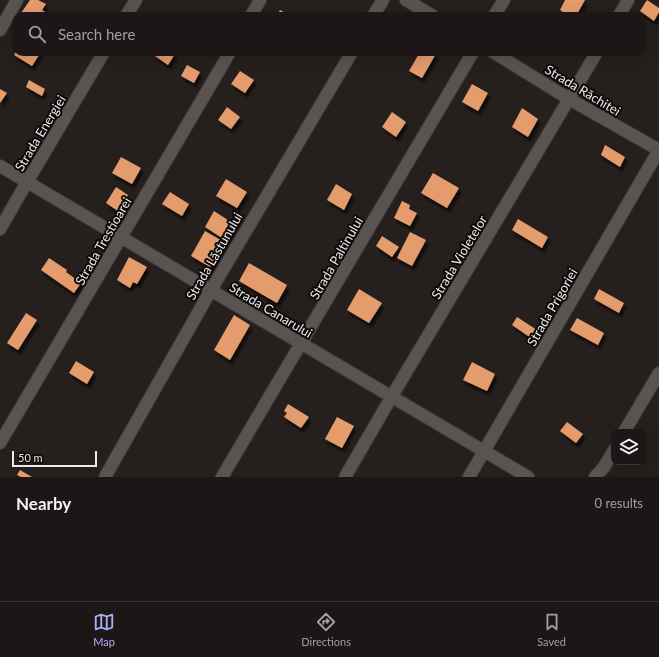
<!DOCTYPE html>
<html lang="en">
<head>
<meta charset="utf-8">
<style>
  :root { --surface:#1c1716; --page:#25201f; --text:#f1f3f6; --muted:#a09fa1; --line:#3a3635; --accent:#afaefa }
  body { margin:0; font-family:Lato,sans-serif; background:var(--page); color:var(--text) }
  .controls { position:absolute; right:12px; bottom:12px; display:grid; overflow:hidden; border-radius:8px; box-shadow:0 4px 16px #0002 }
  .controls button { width:36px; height:36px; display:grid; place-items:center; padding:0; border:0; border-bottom:1px solid var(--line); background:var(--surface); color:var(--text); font:20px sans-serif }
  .scale { position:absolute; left:12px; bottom:10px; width:85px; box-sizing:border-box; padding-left:4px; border:2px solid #eeeae9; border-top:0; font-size:11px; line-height:14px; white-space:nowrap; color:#eeeae9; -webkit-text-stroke:3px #0c0a09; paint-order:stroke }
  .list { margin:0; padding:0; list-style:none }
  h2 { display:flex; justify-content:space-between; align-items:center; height:52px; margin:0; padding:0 16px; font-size:17px }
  h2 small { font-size:13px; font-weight:400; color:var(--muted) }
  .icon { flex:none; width:22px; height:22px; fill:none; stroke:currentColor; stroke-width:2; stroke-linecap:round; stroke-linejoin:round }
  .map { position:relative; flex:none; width:659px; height:477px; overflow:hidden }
  .search { position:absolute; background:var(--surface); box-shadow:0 4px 16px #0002; left:12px; right:12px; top:12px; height:44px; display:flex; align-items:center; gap:10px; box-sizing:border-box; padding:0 14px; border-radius:12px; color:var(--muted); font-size:15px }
  .sheet { height:124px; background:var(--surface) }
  nav { display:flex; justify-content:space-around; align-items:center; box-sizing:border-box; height:56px; border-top:1px solid var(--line); background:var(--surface); font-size:11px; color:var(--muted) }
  nav a { display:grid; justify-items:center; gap:2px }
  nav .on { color:var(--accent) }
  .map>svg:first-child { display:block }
</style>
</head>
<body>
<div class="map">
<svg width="659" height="477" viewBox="0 0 659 477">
  <defs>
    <filter id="shadow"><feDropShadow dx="2.5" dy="4.5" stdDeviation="1" flood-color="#0009"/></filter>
  </defs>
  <rect width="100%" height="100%" fill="#251f1d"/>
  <g fill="#e59c6c" filter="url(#shadow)">
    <path d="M30,0H38L46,4L42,10L51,16H26L21,13Z"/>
    <path d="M565,0H585L576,16H569L560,10Z"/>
    <path d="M647,0L659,8V12L654,21L640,11Z"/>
    <path d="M280,10L291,16H277Z"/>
    <path d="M16,52H41L32,66L14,55Z"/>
    <path d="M157,52H171L175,54L168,65L155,56Z"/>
    <path d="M420,52H437L422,78L409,71Z"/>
    <path d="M187,65L200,72L194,83L181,76Z"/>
    <path d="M240,71L254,80L245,93L231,84Z"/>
    <path d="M29,80L45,89L42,96L26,87Z"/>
    <path d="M472,84L488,93L478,111L462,102Z"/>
    <path d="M0,89L7,93L0,103Z"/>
    <path d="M227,107L240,117L231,129L218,120Z"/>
    <path d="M522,108L538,119L528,137L512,127Z"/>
    <path d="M392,112L406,122L396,137L382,127Z"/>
    <path d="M605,145L625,157L620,167L601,155Z"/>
    <path d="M121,157L141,168L132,184L112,173Z"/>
    <path d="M433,173L459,188L447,208L421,193Z"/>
    <path d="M226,179L247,192L237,208L216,196Z"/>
    <path d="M336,184L352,194L344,210L327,200Z"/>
    <path d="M116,187L128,195L118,211L106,203Z"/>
    <path d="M170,192L189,204L182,216L162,204Z"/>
    <path d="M402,201L410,205L409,209L417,213L410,226L394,218Z"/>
    <path d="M214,211L231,222L222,238L205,227Z"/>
    <path d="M518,219L548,237L542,248L512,230Z"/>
    <path d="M205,231L224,242L210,267L191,256Z"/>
    <path d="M410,232L426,240L412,266L397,258Z"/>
    <path d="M382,236L399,247L392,257L376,246Z"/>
    <path d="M129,257L147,267L137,284L133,282L130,288L117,280Z"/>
    <path d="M49,258L67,270L66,272L81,283L74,293L41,270Z"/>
    <path d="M249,263L287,285L277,303L239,281Z"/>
    <path d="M359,289L382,303L369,323L347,310Z"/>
    <path d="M599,289L624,303L619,313L594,299Z"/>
    <path d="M26,313L37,320L18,350L7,343Z"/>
    <path d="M234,315L250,325L230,360L214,350Z"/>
    <path d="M517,317L540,332L534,340L512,325Z"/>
    <path d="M577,318L604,333L598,345L570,330Z"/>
    <path d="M76,361L94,372L87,384L69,373Z"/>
    <path d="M472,362L495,374L487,391L463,380Z"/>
    <path d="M288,404L309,417L301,428L284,417L287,413L284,411Z"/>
    <path d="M337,417L354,426L342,448L325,439Z"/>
    <path d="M567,422L583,434L576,443L560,431Z"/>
    <path d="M20,470L32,477H21L17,475Z"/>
  </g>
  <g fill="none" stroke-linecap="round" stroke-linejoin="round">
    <defs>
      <g id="minor">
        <path d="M406,0L433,16"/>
        <path d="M126,16L136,0"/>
        <path d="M251,16L260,0"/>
        <path d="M373,16L383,0"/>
        <path d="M494,16L504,0"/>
        <path d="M619,16L628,0"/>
        <path d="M0,30L17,0"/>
        <path d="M493,52L569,99L659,150"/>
        <path d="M0,166L528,477"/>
        <path d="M0,229L27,182L104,52"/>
        <path d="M624,432L659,373"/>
        <path d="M0,443L230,52"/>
        <path d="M105,477L211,290L352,52"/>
        <path d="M222,477L473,52"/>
        <path d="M345,477L392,396L597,52"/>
        <path d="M469,477L659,150"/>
        <path d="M595,477L604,467L614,450"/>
      </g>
    </defs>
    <use href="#minor" stroke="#3f3a3a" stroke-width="14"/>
    <use href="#minor" stroke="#595351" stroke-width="12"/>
  </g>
  <g text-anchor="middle" stroke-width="4" stroke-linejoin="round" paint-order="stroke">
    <g font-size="13" fill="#eeeae9" stroke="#0c0a09">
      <text transform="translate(583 90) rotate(31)" y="5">Strada Răchitei</text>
      <text transform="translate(40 133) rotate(-59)" y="5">Strada Energiei</text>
      <text transform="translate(103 241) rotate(-60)" y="5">Strada Trestioarei</text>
      <text transform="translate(214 256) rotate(-60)" y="5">Strada Lăstunului</text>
      <text transform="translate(459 257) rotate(-59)" y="5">Strada Violetelor</text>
      <text transform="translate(336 258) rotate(-60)" y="5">Strada Paltinului</text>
      <text transform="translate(552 307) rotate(-60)" y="5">Strada Prigoriei</text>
      <text transform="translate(271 310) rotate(31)" y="5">Strada Canarului</text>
    </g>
  </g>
</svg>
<div class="controls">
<button><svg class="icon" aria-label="layers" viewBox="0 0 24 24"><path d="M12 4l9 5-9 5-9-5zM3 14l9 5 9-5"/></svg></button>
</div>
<div class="scale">50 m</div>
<div class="search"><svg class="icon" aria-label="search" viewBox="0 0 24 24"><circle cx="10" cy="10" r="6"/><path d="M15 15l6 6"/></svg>Search here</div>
</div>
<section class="sheet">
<h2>Nearby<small>0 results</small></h2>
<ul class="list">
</ul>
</section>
<nav>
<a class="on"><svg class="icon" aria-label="map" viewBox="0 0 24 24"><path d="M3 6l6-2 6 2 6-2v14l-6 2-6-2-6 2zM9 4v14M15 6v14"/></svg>Map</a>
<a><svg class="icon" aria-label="directions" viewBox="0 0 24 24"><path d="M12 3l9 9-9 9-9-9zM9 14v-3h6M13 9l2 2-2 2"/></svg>Directions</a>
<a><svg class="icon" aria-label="saved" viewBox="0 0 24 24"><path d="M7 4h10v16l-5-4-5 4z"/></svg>Saved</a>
</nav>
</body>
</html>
